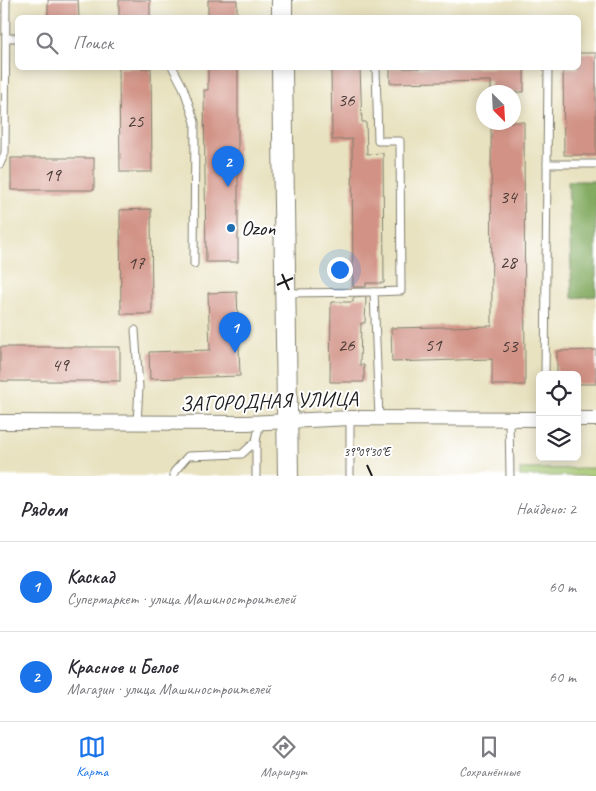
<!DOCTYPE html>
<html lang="ru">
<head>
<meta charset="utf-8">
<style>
  :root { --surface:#fff; --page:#f2f2f3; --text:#2b2b33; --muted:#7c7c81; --line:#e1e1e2; --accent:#1a73e8 }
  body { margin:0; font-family:Caveat,sans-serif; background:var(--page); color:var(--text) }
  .controls { position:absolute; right:15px; bottom:15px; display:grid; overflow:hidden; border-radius:8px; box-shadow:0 2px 12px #0003 }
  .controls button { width:45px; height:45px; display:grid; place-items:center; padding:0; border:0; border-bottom:1px solid var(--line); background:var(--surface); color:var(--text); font:25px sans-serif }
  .compass { position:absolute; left:476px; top:85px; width:45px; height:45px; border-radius:50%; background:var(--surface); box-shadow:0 2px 12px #0003; rotate:156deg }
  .you { position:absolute; left:339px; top:269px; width:18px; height:18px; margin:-12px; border:4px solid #fff; border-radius:50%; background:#1a73e8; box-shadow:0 0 0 8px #1a73e833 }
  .badge { display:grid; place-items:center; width:32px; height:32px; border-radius:50%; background:var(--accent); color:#fff; font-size:16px; font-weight:700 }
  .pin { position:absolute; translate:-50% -41px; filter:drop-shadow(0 1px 2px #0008) }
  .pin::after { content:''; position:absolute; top:26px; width:18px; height:15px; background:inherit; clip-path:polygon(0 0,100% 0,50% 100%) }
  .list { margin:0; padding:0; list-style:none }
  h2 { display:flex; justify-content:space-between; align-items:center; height:65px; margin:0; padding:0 20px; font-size:21px }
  h2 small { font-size:16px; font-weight:400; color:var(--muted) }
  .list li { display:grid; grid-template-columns:32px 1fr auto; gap:15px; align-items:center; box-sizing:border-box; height:90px; padding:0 20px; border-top:1px solid var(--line) }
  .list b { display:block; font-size:19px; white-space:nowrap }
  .list p { margin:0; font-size:16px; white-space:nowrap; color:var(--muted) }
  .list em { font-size:16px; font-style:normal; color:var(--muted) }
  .icon { flex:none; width:28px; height:28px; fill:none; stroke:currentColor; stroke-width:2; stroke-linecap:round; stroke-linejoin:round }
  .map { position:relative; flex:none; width:596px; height:476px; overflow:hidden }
  .search { position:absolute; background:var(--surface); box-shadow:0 2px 12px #0003; left:15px; right:15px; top:15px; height:55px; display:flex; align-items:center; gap:12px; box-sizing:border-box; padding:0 18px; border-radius:8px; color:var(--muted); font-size:19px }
  .sheet { height:245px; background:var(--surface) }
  nav { display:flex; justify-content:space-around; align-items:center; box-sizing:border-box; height:70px; border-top:1px solid var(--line); background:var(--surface); font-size:14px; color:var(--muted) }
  nav a { display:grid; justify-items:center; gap:2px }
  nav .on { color:var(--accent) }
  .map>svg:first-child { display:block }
</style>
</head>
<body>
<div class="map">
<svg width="596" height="476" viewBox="0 0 596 476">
  <rect width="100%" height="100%" fill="#fff"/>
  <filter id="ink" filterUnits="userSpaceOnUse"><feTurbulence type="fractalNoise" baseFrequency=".02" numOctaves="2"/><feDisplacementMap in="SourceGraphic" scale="10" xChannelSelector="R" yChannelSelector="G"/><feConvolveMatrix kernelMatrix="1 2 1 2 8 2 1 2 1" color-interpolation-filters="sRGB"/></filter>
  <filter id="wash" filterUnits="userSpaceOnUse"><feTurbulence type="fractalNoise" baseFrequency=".0096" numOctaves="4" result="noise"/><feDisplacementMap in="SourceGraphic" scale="20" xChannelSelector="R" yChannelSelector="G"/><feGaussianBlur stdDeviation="1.12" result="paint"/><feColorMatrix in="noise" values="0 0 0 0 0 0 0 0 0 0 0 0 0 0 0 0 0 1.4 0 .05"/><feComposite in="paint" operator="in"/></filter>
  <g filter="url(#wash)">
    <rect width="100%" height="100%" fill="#e8e2c0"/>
    <path fill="#a4c66f" stroke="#607146" d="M596,468V476H520V469Z"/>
    <path fill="#83ab62" stroke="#50643f" d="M568,181H596V296L572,298Z"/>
    <g id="blocks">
      <g fill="#d29386">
        <path d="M48,0H78L79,18H48Z"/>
        <rect x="119" y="0" width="31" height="18"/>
        <rect x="208" y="0" width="29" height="18"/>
        <path d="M578,53H596V155H564L563,68H578Z"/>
        <path d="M119,68H151L152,172H120Z"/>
        <path d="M208,68H238V262H206L204,90H208Z"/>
        <path d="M331,68H360L362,122H366L367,154L383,153L384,283H366V287H353L352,139L332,140Z"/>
        <path d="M390,68H524V92H491V81L390,83Z"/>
        <path d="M491,122H524L525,385H492V359L392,362L391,328L492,326Z"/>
        <rect x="11" y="158" width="83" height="32"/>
        <path d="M151,209L152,314H121L120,210Z"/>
        <path d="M237,292L240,376L150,379L149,352L210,350L208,293Z"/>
        <path d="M366,297L365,323H361L360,365H364V382H330L331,302H353V298Z"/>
        <rect x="0" y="347" width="120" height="34"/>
        <path d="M596,350V384H577V375H557V351Z"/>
      </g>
    </g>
  </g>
  <g filter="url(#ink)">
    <use href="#blocks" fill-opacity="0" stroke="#827f6e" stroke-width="1"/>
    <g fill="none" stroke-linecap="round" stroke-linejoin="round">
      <defs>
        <g id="lane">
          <path d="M6,38H18"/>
          <path d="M173,68L183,87L195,122L194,264"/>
          <path d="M376,68L378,141H400L401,291L374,292L379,418"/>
          <path d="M0,164L5,153L6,0"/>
          <path d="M547,164H596"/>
          <path d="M287,293L374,292"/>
          <path d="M135,330L139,387L137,423"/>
          <path d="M545,375L548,68"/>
          <path d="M509,418L510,476"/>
          <path d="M174,476V472L188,456L242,454L256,441L260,422"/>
          <path d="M256,476V441"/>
          <path d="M350,476V418"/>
        </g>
        <g id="street">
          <path d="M577,419H596"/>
          <path d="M0,422L247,423L350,418L540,419"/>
        </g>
        <g id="secondary">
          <path d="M282,0V18"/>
          <path d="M282,68L288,476"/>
        </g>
      </defs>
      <use href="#lane" stroke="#827f6e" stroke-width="9"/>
      <use href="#street" stroke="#827f6e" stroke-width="16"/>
      <use href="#secondary" stroke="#827f6e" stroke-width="22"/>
      <use href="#lane" stroke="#fff" stroke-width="7"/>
      <use href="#street" stroke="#fff" stroke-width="14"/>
      <use href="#secondary" stroke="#fff" stroke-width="20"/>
    </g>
  </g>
  <path fill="none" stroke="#1c1c1c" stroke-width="2" d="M282,274L289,290M277,285L293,278M367,465L372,476"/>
  <circle fill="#1f6fb2" stroke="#fff" stroke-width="2" cx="231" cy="228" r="5"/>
  <g text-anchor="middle" stroke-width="4" stroke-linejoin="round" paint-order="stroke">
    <g font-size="19" fill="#4a3a36">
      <text x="346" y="106">36</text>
      <text x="135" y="127">25</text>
      <text x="52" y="181">19</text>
      <text x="508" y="203">34</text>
      <text x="508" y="268">28</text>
      <text x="136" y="269">17</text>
      <text x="346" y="351">26</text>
      <text x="433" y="351">51</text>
      <text x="509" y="352">53</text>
      <text x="60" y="371">49</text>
    </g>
    <g font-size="21" fill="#1c1c1c" stroke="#fff" text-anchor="start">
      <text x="241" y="235">Ozon</text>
    </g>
    <g font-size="21" fill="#1c1c1c" stroke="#fff">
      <text transform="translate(269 401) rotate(-2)" y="7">ЗАГОРОДНАЯ УЛИЦА</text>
    </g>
  </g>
  <g font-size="12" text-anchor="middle" fill="#1c1c1c" stroke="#fff" stroke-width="4" stroke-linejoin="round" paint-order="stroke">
    <text x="367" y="456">39°09'30"E</text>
  </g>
</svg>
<div class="controls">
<button><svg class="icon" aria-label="locate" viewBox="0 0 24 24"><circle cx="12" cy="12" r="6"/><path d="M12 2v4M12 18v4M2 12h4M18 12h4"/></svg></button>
<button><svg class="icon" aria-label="layers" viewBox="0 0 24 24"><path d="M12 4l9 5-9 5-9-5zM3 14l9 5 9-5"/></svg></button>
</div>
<svg class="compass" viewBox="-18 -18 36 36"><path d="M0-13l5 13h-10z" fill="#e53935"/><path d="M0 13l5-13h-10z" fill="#7c7c81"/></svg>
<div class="you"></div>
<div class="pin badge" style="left:235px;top:353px">1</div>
<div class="pin badge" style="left:228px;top:187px">2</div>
<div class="search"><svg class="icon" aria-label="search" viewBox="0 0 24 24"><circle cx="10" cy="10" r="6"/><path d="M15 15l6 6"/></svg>Поиск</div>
</div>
<section class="sheet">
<h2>Рядом<small>Найдено: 2</small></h2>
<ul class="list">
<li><span class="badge">1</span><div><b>Каскад</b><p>Супермаркет · улица Машиностроителей</p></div><em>60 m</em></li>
<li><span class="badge">2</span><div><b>Красное и Белое</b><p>Магазин · улица Машиностроителей</p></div><em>60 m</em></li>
</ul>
</section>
<nav>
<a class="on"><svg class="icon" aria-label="map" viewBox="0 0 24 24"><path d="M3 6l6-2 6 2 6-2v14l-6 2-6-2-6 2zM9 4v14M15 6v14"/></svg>Карта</a>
<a><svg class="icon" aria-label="directions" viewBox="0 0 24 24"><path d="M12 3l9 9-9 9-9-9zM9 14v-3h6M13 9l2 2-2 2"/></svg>Маршрут</a>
<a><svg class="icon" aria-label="saved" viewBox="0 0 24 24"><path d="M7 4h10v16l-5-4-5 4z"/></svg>Сохранённые</a>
</nav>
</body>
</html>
